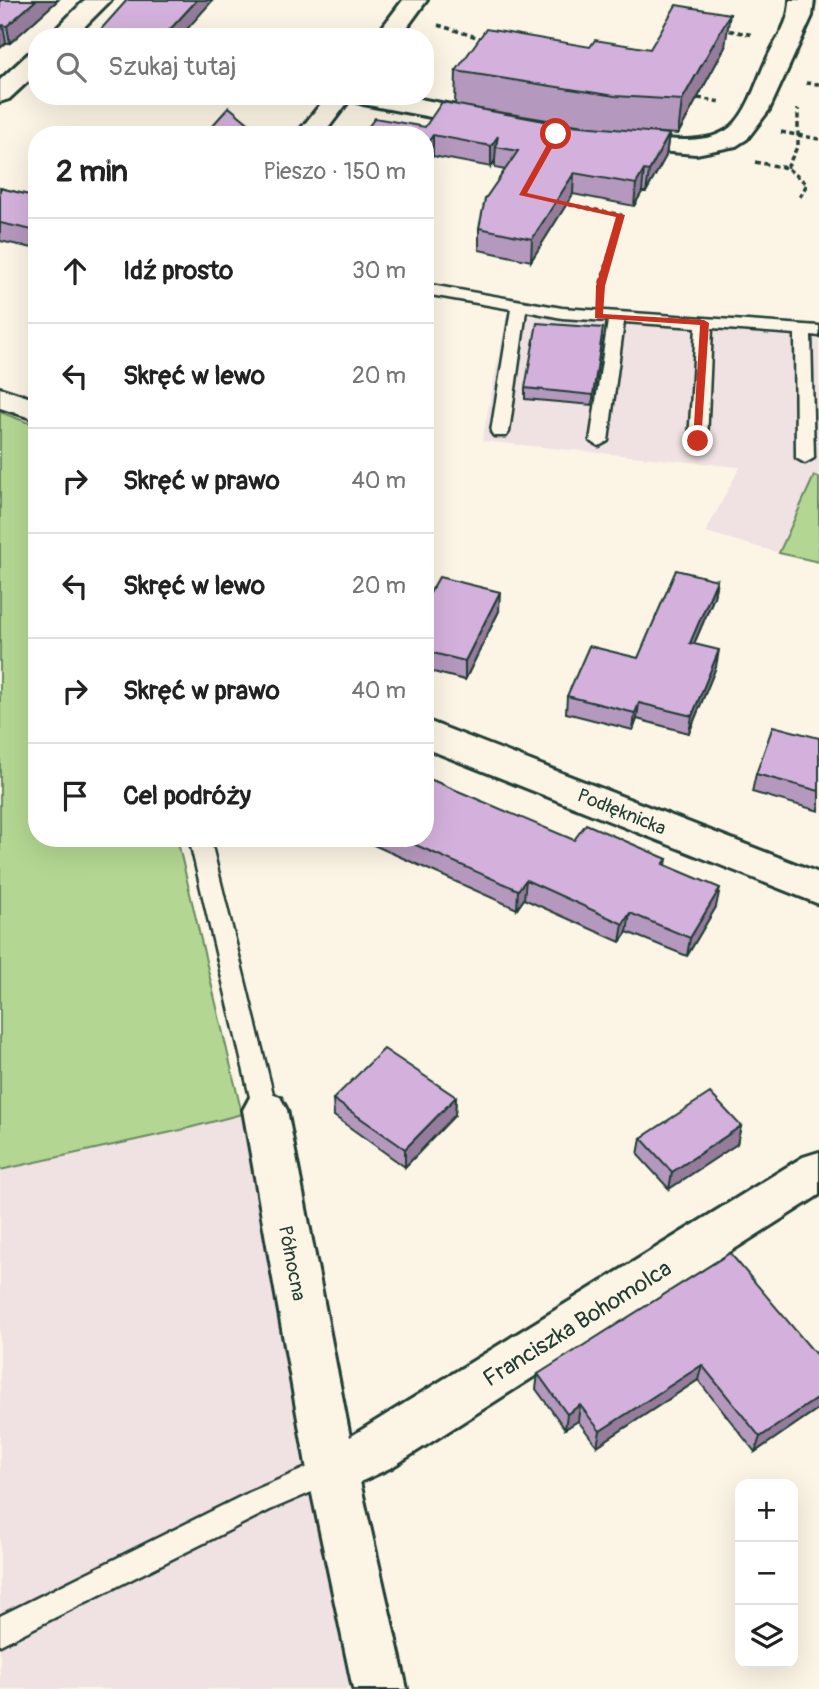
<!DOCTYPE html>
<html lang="pl">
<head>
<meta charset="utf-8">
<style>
  :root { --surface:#fff; --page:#f2f2f2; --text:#222; --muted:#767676; --line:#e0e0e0 }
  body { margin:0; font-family:Pangolin,sans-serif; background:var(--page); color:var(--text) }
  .controls { position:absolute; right:21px; bottom:21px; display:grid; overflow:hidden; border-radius:14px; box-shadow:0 7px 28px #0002 }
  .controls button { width:63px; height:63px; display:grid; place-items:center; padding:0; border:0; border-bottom:2px solid var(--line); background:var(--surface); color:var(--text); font:35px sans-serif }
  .stop { position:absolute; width:21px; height:21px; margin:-16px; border:5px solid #c8321e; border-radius:50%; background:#fff }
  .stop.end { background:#c8321e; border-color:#fff; box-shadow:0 2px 7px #0008 }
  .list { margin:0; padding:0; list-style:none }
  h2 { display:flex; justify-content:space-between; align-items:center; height:91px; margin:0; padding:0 28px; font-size:30px }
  h2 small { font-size:23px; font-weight:400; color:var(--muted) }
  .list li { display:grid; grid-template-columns:46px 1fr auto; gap:21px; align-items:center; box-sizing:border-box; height:105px; padding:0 28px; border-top:2px solid var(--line) }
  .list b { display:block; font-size:26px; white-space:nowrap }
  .list em { font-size:23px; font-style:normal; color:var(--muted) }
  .icon { flex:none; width:38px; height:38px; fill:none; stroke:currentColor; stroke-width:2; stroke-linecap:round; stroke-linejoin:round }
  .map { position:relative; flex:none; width:819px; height:1689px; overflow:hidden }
  .search { position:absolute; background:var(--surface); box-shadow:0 7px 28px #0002; left:28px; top:28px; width:406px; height:77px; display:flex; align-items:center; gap:18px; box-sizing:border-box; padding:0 24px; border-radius:28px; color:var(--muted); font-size:26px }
  .panel { position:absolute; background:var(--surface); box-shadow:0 7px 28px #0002; left:28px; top:126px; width:406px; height:721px; border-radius:28px }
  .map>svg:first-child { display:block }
</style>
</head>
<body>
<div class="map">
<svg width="819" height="1689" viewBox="0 0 819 1689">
  <rect width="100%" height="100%" fill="#fcf5e5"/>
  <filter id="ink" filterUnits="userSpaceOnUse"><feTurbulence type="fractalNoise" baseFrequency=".0143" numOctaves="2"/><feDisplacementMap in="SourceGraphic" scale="14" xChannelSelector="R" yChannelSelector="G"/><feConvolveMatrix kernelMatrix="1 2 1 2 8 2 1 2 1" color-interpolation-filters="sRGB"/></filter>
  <g filter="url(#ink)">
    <g fill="#f0e1e2">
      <path d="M507,314L819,339V477H814L779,553L706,532L740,467L482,441Z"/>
      <path d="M242,1114L356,1689H0V1170L181,1130Z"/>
    </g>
    <g fill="#b3d792" stroke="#698a63" stroke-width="2">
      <path d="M0,412L37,426V838H177L242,1114L181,1130L0,1170Z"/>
      <path d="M814,476L819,477V562L779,553Z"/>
    </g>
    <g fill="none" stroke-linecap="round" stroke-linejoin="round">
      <defs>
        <g id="lane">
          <path d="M425,284L562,308L819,326V336L811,335L814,458L805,463L796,458L795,334L712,328L707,441L698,446L689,441L696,327L624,322L608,441L599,446L590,441L608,321L562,318L526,311L509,432L506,436H494L491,432L511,309L425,294Z"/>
          <path d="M189,838H210L277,1110L273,1117L265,1120L257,1117L253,1110Z"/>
          <path d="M332,1457L342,1461L346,1470L342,1479L270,1510L0,1645V1616L250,1492Z"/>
        </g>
        <g id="street">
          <path d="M85,0H111L74,37H48Z"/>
          <path d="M403,0H427L400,37H375Z"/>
          <path d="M790,0H814L812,16L769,110L747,139L736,146L696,154L608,147L604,141L608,135L617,133C651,136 710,152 736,122C751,104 757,80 767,59C776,39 790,23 790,0Z"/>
          <path d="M37,52V73L9,99L0,102V80L28,54Z"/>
          <path d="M327,96H404L488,112L497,115L501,120L497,125L488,128L363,104L354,101L351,98L323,135H296Z"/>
          <path d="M0,388L37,400V420L0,408Z"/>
          <path d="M425,720L819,873V904L425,748Z"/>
          <path d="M265,1092L280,1097L287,1110L350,1437L803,1157L819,1152V1195L392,1467L360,1482L407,1689H353L307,1470L243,1110L250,1097Z"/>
        </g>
      </defs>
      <use href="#lane" stroke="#1f3d34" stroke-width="5"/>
      <use href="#street" stroke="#1f3d34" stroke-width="6"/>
      <g stroke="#1f3d34" stroke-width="3.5" stroke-dasharray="5 3.5" stroke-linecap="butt">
        <path d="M438,25L483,39"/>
        <path d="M721,29L754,35"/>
        <path d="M806,83L819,84"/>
        <path d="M698,98L721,102"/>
        <path d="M781,132L819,139"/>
        <path d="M755,162L787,168L807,184L800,197"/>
        <path d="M787,168L798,145V109"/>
        <path d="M561,203L621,215L600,286"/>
      </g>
      <use href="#lane" fill="#fcf5e5" fill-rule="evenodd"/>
      <use href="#street" fill="#fcf5e5" fill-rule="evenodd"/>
    </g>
    <g fill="#b598bd" stroke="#1f3d34" stroke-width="2">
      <path d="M0,0H58L10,43H6L0,48Z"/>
      <path d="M590,47L650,49L725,47L678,134L649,132L669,134L666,156L646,192H642L634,206L573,194L531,261L479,250V228L505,170L495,168V160L491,167L433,156L425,167V135L560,124L590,127L455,105L456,71Z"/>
      <path d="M0,188L37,197V249L0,241Z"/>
      <path d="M602,338L592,405L525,399V388Z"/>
      <path d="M717,580L714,597L694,644L716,667L689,733L637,719L633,730L566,713L567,696L638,658Z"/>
      <path d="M425,602L499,611L465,680L425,670Z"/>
      <path d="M819,738V811L752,792L756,774Z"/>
      <path d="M358,838L574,840L667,859L666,865L716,907L687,956L627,932L620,942L524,899L517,909Z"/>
      <path d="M456,1097L455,1115L405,1167L334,1116L333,1099Z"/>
      <path d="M741,1126L737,1144L669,1189L638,1155L641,1138Z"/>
      <path d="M819,1358V1408L755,1452L698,1380L597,1446L578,1421L565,1429L536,1389L538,1374Z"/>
    </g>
    <g fill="#947c9a" stroke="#1f3d34" stroke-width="2">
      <path d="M36,0H58L10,43L7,26Z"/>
      <path d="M197,0H213L180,37H163Z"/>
      <path d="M730,14L725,47L678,134L682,100Z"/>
      <path d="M3,25L6,43L0,48V28Z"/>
      <path d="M253,127V135H247Z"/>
      <path d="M669,134L666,156L646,192L649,171Z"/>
      <path d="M433,135V156L425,167V146Z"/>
      <path d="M498,136L496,147L495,160L491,167V146Z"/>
      <path d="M644,170L642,192L634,206L636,184Z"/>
      <path d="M574,173L573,194L531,261L532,239Z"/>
      <path d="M717,580L714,597L687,660L690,643Z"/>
      <path d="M500,592L499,611L465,680V661Z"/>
      <path d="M719,650L716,667L689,733L692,716Z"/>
      <path d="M639,703L637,719L633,730L635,713Z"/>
      <path d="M526,880L524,899L517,909L518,890Z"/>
      <path d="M720,888L716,907L687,956L690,938Z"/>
      <path d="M630,913L627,932L620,942L623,924Z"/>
      <path d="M456,1097L455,1115L405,1167V1149Z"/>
      <path d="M741,1126L737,1144L669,1189L672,1172Z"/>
      <path d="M702,1365L698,1380L597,1446L600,1431Z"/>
      <path d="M819,1397V1408L755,1452L760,1437Z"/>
      <path d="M580,1405L578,1421L565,1429L567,1414Z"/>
    </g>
    <g fill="#d3b1dc" stroke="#1f3d34" stroke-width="2">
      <path d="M0,0H36L7,26L3,25L0,28Z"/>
      <path d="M127,0H197L163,37H94Z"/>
      <path d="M676,5L730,14L682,100L615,96L456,71L486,29L590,47L595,40L650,49Z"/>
      <path d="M442,102L560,124L669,134L649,171L644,170L636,184L574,173L532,239L479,228L485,199L518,151L496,147L498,136L491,146L433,135L425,146V135H362L375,118L425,127Z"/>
      <path d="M229,107L253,127L247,135H204Z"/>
      <path d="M0,188L37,197V231L0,223Z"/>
      <path d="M537,323L603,328L593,395L525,388Z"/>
      <path d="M676,570L717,580L690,643L719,650L692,716L639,703L635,713L567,696L589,646L638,658Z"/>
      <path d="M439,577L500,592L465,661L425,651V602Z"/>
      <path d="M773,726L819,738V791L756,774Z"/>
      <path d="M425,777L574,840L586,824L667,859L663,864L720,888L690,938L630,913L623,924L526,880L518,890L400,838H425Z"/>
      <path d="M384,1049L456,1097L405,1149L333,1099Z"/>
      <path d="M710,1093L741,1126L672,1172L641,1138Z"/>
      <path d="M730,1253L819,1358V1397L760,1437L702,1365L600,1431L580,1405L567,1414L538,1374Z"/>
    </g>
  </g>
  <path fill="#c8321e" d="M556,131L560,134L527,193L625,215L605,286L603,314L704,320L709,323L701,443L693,441L700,325L595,318L596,286L616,217L519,195L553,134Z"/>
  <g text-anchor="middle" stroke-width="5" stroke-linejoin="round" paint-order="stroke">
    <g font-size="19" fill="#1f3d34" stroke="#fcf5e5">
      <text transform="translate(622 811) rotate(22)" y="7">Podłęknicka</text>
      <text transform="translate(293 1263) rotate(79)" y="7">Północna</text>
    </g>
    <g font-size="23" fill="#1f3d34" stroke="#fcf5e5">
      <text transform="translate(577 1323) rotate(-32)" y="8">Franciszka Bohomolca</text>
    </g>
  </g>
</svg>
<div class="controls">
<button>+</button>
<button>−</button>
<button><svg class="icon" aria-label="layers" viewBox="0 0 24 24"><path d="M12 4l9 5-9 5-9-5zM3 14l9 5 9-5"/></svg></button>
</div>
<div class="stop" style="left:556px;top:134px"></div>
<div class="stop end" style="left:698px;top:441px"></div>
<div class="search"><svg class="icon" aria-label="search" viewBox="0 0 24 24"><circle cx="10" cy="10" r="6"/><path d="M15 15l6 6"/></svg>Szukaj tutaj</div>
<section class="panel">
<h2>2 min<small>Pieszo · 150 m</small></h2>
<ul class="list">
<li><svg class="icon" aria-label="ahead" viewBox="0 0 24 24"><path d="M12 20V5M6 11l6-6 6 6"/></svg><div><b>Idź prosto</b></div><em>30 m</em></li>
<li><svg class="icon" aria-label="left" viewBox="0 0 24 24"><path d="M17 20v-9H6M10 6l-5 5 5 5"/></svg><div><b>Skręć w lewo</b></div><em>20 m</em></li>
<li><svg class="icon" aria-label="right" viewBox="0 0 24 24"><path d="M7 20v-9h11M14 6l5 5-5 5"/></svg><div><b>Skręć w prawo</b></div><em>40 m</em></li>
<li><svg class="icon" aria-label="left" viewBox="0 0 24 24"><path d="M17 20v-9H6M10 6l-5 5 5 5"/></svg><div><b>Skręć w lewo</b></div><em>20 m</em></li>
<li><svg class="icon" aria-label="right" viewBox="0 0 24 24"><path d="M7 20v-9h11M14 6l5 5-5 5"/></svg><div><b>Skręć w prawo</b></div><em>40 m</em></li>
<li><svg class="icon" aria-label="arrive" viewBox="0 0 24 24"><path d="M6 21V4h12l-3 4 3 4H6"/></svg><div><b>Cel podróży</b></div></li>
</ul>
</section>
</div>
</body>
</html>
